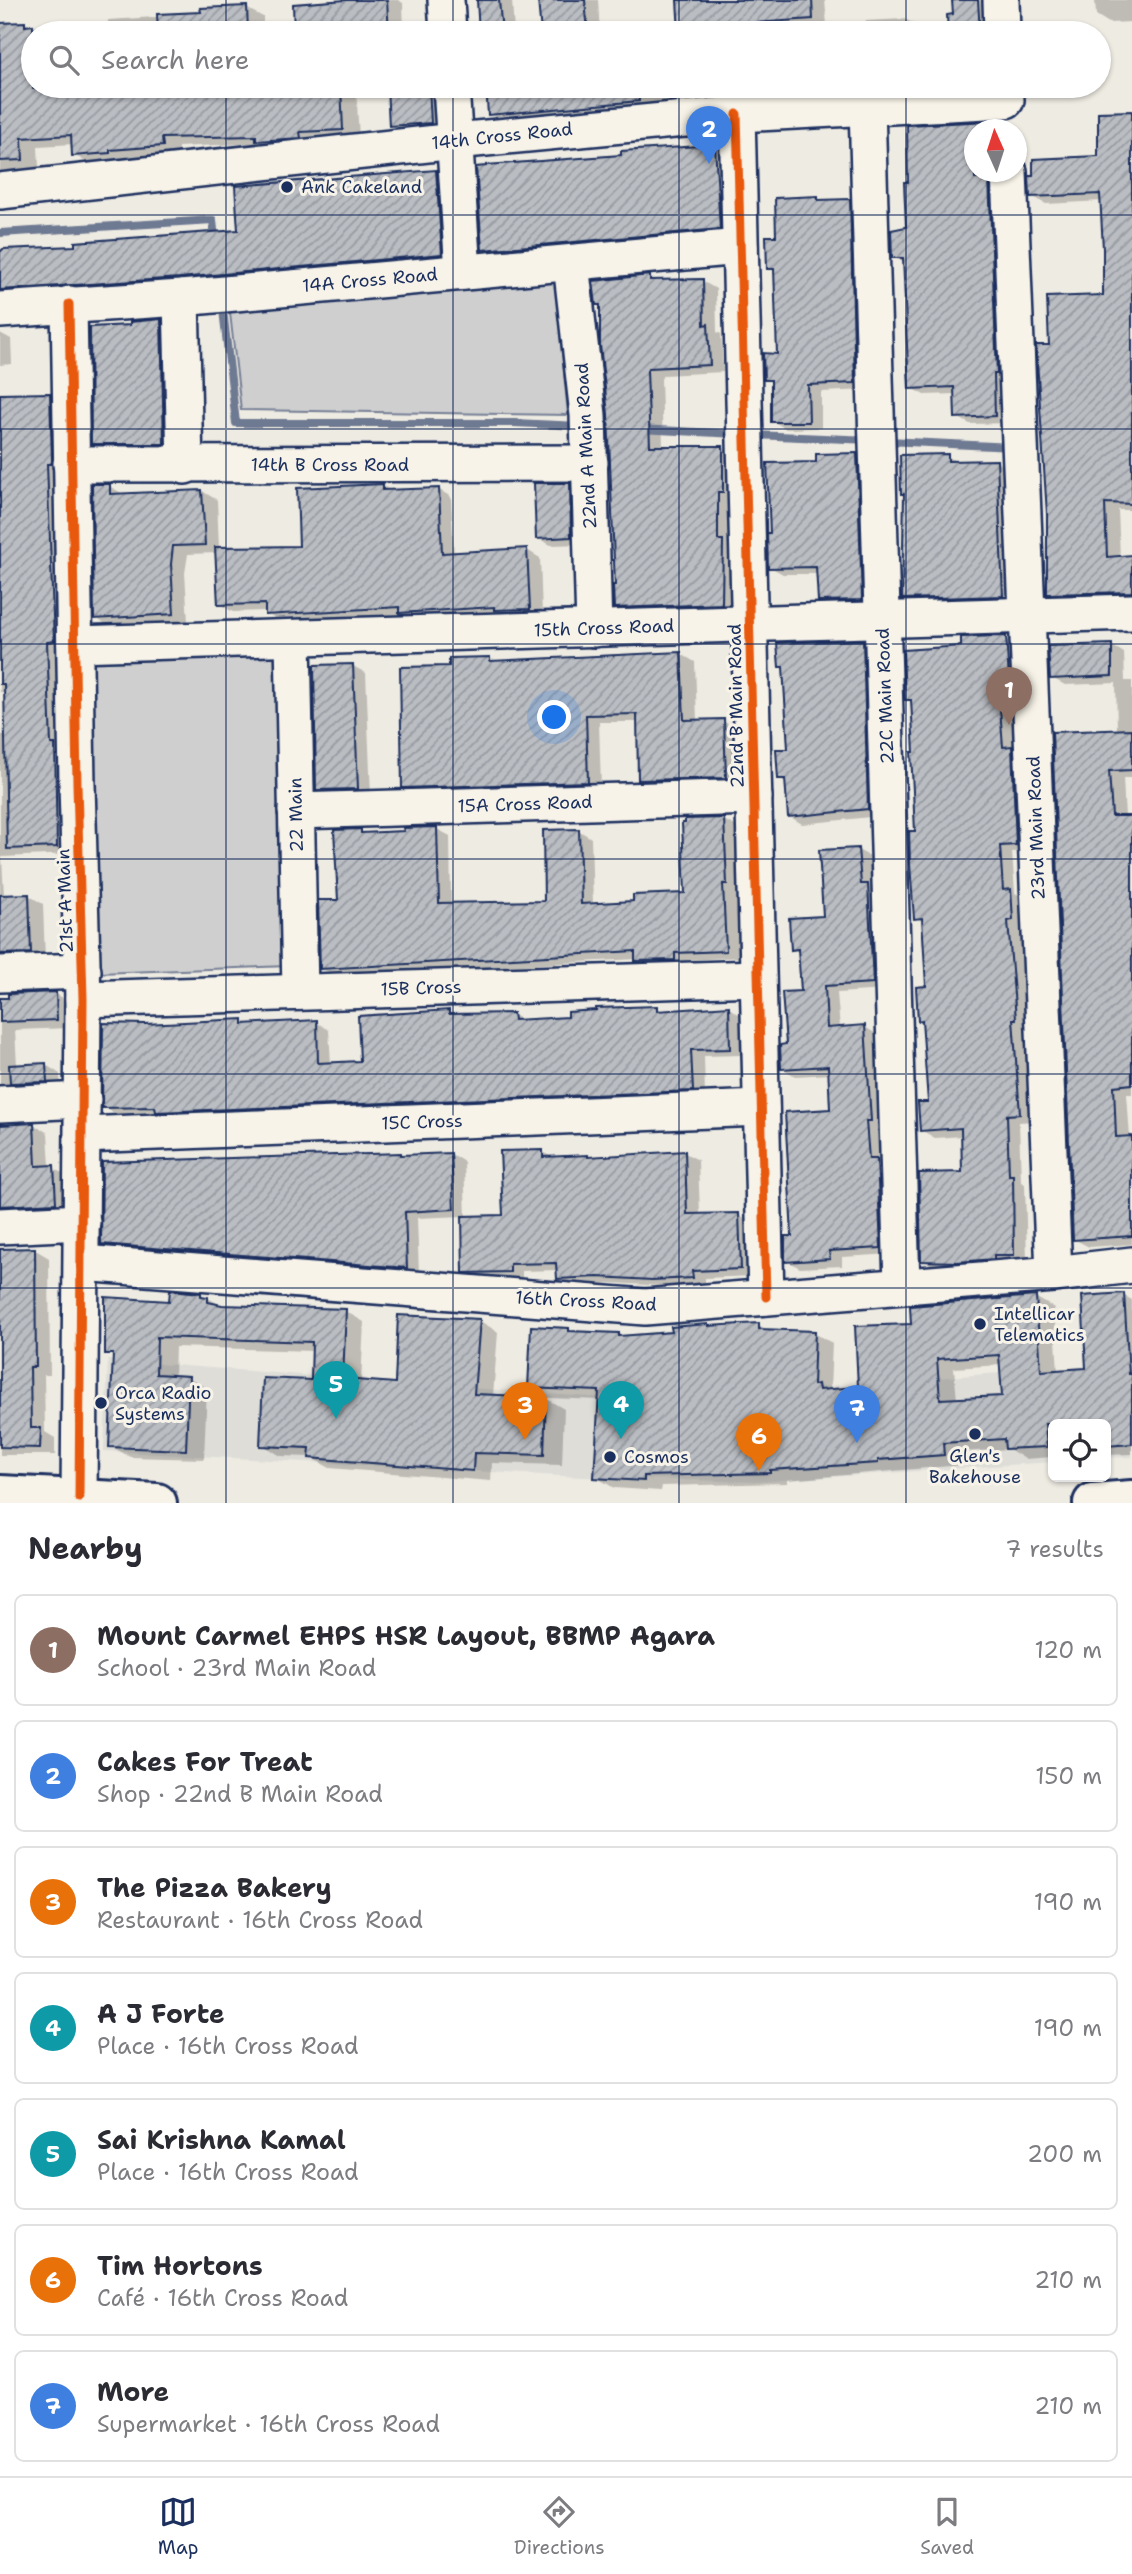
<!DOCTYPE html>
<html lang="en">
<head>
<meta charset="utf-8">
<style>
  :root { --surface:#fff; --page:#f7f7f7; --text:#2b2b33; --muted:#7c7c81; --line:#e1e1e2; --accent:#1b2f5e }
  body { margin:0; font-family:"Shantell Sans",sans-serif; background:var(--page); color:var(--text) }
  .controls { position:absolute; right:21px; bottom:21px; display:grid; overflow:hidden; border-radius:10px; box-shadow:0 2px 5px #0004 }
  .controls button { width:63px; height:63px; display:grid; place-items:center; padding:0; border:0; border-bottom:2px solid var(--line); background:var(--surface); color:var(--text); font:35px sans-serif }
  .compass { position:absolute; left:964px; top:119px; width:63px; height:63px; border-radius:50%; background:var(--surface); box-shadow:0 2px 5px #0004; rotate:357deg }
  .you { position:absolute; left:555px; top:718px; width:24px; height:24px; margin:-18px; border:5px solid #fff; border-radius:50%; background:#1a73e8; box-shadow:0 0 0 10px #1a73e833 }
  .badge { display:grid; place-items:center; width:46px; height:46px; border-radius:50%; background:var(--accent); color:#fff; font-size:23px; font-weight:700 }
  .pin { position:absolute; translate:-50% -58px; filter:drop-shadow(0 2px 4px #0008) }
  .pin::after { content:''; position:absolute; top:37px; width:24px; height:21px; background:inherit; clip-path:polygon(0 0,100% 0,50% 100%) }
  .list { margin:0; padding:0; list-style:none }
  h2 { display:flex; justify-content:space-between; align-items:center; height:91px; margin:0; padding:0 28px; font-size:30px }
  h2 small { font-size:23px; font-weight:400; color:var(--muted) }
  .list li { display:grid; grid-template-columns:46px 1fr auto; gap:21px; align-items:center; box-sizing:border-box; height:112px; margin:0 14px 14px; padding:0 14px; border:2px solid var(--line); border-radius:10px }
  .list b { display:block; font-size:26px; white-space:nowrap }
  .list p { margin:0; font-size:23px; white-space:nowrap; color:var(--muted) }
  .list em { font-size:23px; font-style:normal; color:var(--muted) }
  .icon { flex:none; width:38px; height:38px; fill:none; stroke:currentColor; stroke-width:2; stroke-linecap:round; stroke-linejoin:round }
  .map { position:relative; flex:none; width:1132px; height:1503px; overflow:hidden }
  .search { position:absolute; background:var(--surface); box-shadow:0 2px 5px #0004; left:21px; right:21px; top:21px; height:77px; display:flex; align-items:center; gap:18px; box-sizing:border-box; padding:0 24px; border-radius:38px; color:var(--muted); font-size:26px }
  .sheet { height:973px; background:var(--surface) }
  nav { display:flex; justify-content:space-around; align-items:center; box-sizing:border-box; height:98px; border-top:2px solid var(--line); background:var(--surface); font-size:19px; color:var(--muted) }
  nav a { display:grid; justify-items:center; gap:4px }
  nav .on { color:var(--accent) }
  .map>svg:first-child { display:block }
</style>
</head>
<body>
<div class="map">
<svg width="1132" height="1503" viewBox="0 0 1132 1503">
  <defs>
    <pattern id="building-hatch" width="6" height="6" patternUnits="userSpaceOnUse" patternTransform="scale(1.75)"><rect width="6" height="6" fill="#babdc2"/><path d="M-1 1l2-2M0 6l6-6M5 7l2-2" fill="none" stroke="#969aa1"/></pattern>
  </defs>
  <rect width="100%" height="100%" fill="#eeebe2"/>
  <filter id="ink" filterUnits="userSpaceOnUse"><feTurbulence type="fractalNoise" baseFrequency=".0143" numOctaves="2"/><feDisplacementMap in="SourceGraphic" scale="14" xChannelSelector="R" yChannelSelector="G"/><feConvolveMatrix kernelMatrix="1 2 1 2 8 2 1 2 1" color-interpolation-filters="sRGB"/></filter>
  <g filter="url(#ink)">
    <path fill="#deddd8" d="M108,1360L588,1397L658,1399L1132,1363V1457L1106,1458V1424H1053V1462L756,1482L580,1477L104,1451Z"/>
    <g fill="#cfcfcf" stroke="#757f96" stroke-width="2">
      <path d="M555,277L568,415L241,410L229,304Z"/>
      <path d="M276,648L289,966L99,973L87,655Z"/>
    </g>
    <g fill="#0003" fill-rule="evenodd">
      <path d="M347,0H398L403,3L404,33H296L295,6Z"/>
      <path d="M479,0H512L514,33H482Z"/>
      <path d="M540,0H598L600,33H542Z"/>
      <path d="M679,0H825L827,26L772,30V33H681Z"/>
      <path d="M954,0H996L992,33H950L949,16H955Z"/>
      <path d="M1095,0H1132V22L1109,23L1096,15Z"/>
      <path d="M246,8L263,17V33H108V20L202,14Z"/>
      <path d="M905,19L918,26V33H866L865,21Z"/>
      <path d="M25,23L31,27L62,26L75,33H33V86H81V88L110,86H356L359,138L178,147V155L125,158L126,162L90,164L74,155V144L38,146L39,169L0,171V25Z"/>
      <path d="M389,86H442L444,130L404,133L391,125Z"/>
      <path d="M487,86H775V94L742,96V102L504,122L490,114Z"/>
      <path d="M1132,113V510H1118L1120,558L1132,557V599L1062,601L1049,593L1051,346L1105,296L1102,201L1046,204L1032,196L1100,158Z"/>
      <path d="M991,123L1003,130H974V172H1005L1008,423L970,424L957,417L956,394L924,395L911,388L905,263L893,257L908,228L910,184L908,127Z"/>
      <path d="M714,147L727,155L732,235L497,257L483,249Z"/>
      <path d="M436,172L449,180L454,261L0,301V252L240,231Z"/>
      <path d="M818,198L824,202L849,201L862,209L868,390L821,392V428L786,429L773,421V383L765,379L779,355L776,272L769,268L778,238Z"/>
      <path d="M649,277L658,282L702,281L716,289L717,332L721,334L723,372L663,375L661,379L663,447H722L736,455L735,611L629,615L615,607L617,587L610,414L601,307L598,304Z"/>
      <path d="M161,321L174,329L177,450H106L93,443L132,327Z"/>
      <path d="M0,333L11,339L12,364L0,365Z"/>
      <path d="M50,394L65,403L71,854L2,857L4,896L28,895L43,904L45,960L0,967V735H8L7,692H0V396Z"/>
      <path d="M857,455L870,462L874,607L832,608L819,600L818,574H783L770,567L818,464Z"/>
      <path d="M947,456L958,462H997L1010,469L1015,602L917,605L904,598Z"/>
      <path d="M569,485L582,492L584,544L551,545L537,538Z"/>
      <path d="M109,486L125,495L202,491L217,500L219,549L301,548L383,486L392,491L438,489L451,497L454,554L527,550L540,558L542,615L414,619L405,614L280,621L267,614L266,611L233,612L219,604L217,553L188,554L185,573L188,622L111,627L96,618Z"/>
      <path d="M1005,638L1019,645L1023,714L1013,715L1029,851L1012,852L1015,893L1024,898L1026,927H1021L1029,1025L1025,1026L1033,1121L1019,1122L1021,1182L1025,1184L1027,1261L936,1267L923,1260L964,1174L963,1136L935,1138L921,1130L930,1103L924,1022L920,1020L928,988L924,922L916,918V753L913,702L906,699L963,648Z"/>
      <path d="M862,642L875,650L880,816L802,824L789,816L787,783L779,778L790,750L785,668L780,666Z"/>
      <path d="M1111,645L1124,653L1125,681H1132V778H1123L1125,817H1132V1094H1127L1130,1138H1132V1244L1089,1247L1074,1239L1054,734L1117,731L1116,683L1065,685L1052,678Z"/>
      <path d="M681,654L695,662L697,722L723,721L737,729L739,785L654,787L640,779L639,722H599L601,789L418,795L404,787L451,667L489,659L496,663Z"/>
      <path d="M353,666L366,673L371,796L331,797L318,789Z"/>
      <path d="M724,820L737,827L739,890H736L739,957L687,960L688,966L650,967L637,959L334,975L321,968L360,831L366,834L437,829L450,836L451,904L546,902L578,830L591,838L593,905L635,903L687,894Z"/>
      <path d="M858,850L871,857L885,990L837,993L840,1029L865,1027L878,1035L884,1127L879,1128L881,1163L893,1254L842,1257V1266L800,1268L787,1261L832,1111L830,1074L795,1076L782,1068L803,992L800,953L793,949L825,917Z"/>
      <path d="M56,994L70,1002L71,1028L15,1030L17,1066L46,1065L60,1074L61,1089L0,1100V1000Z"/>
      <path d="M656,1007L665,1012L729,1008L742,1016V1055L704,1056L705,1097L170,1118L162,1114L117,1115L104,1107L145,1026L243,1021L250,1025L316,1022L329,1030L331,1064L361,1063L448,1012L455,1016L513,1015L524,1021L570,1019Z"/>
      <path d="M33,1124L48,1133L50,1167L68,1176L70,1211L0,1220V1126Z"/>
      <path d="M542,1152L554,1158L590,1159L685,1153L698,1160L700,1215H738L751,1223L753,1276L705,1278V1285L666,1286L612,1283L572,1285L559,1278L558,1270L522,1271V1279H478L465,1272L464,1216L417,1218L419,1275L116,1251L103,1243L451,1154L464,1162L466,1218L504,1217Z"/>
      <path d="M34,1249L49,1258L50,1375H44L45,1432L55,1438V1455H0V1251Z"/>
      <path d="M201,1294L222,1306L345,1311L364,1322L361,1382L397,1385L480,1321L498,1332L493,1396L545,1398L564,1409L562,1465L492,1463L491,1481L330,1468L310,1457L281,1456L262,1445L313,1382L314,1351L175,1347L174,1377H188L207,1388L204,1459L130,1457L111,1446L114,1357L107,1353L171,1303Z"/>
      <path d="M1123,1295L1132,1300V1454L1106,1455V1424H1053V1457L1025,1459L1009,1449L961,1452L962,1465L787,1480V1483L662,1486L661,1491L614,1488L596,1477L601,1400L548,1398L530,1387L569,1330L575,1333L618,1335L623,1337L759,1325L769,1331L814,1333L832,1343L830,1391L860,1389L913,1325L1035,1297L1054,1308L1058,1372L1088,1370ZM1001,1365L1003,1397L957,1400L954,1368Z"/>
    </g>
    <g fill="none" stroke-linecap="round" stroke-linejoin="round">
      <g stroke="#6e7992" stroke-width="8">
        <path d="M0,233L213,220L215,240"/>
        <path d="M222,301L236,423H514L580,426"/>
        <path d="M639,429L737,434"/>
        <path d="M754,435L870,440"/>
        <path d="M887,441L1014,447"/>
      </g>
    </g>
    <g fill="url(#building-hatch)" stroke="#1b2f5e" stroke-width="2" fill-rule="evenodd">
      <path d="M346,0H387L389,33H294L293,4Z"/>
      <path d="M477,0H499L502,33H479Z"/>
      <path d="M538,0H585L588,33H541Z"/>
      <path d="M677,0H812L813,19L725,25V33H679Z"/>
      <path d="M952,0H978L980,33H948L947,15L953,14Z"/>
      <path d="M247,6L248,33H158L157,14L201,12L200,8Z"/>
      <path d="M25,22V26L33,25V89L98,86H341L343,130L300,132L301,138L256,141V136L162,138L163,146L110,150V153L72,156L71,135L22,138L23,160L0,161V23Z"/>
      <path d="M387,86H429L431,123L389,126Z"/>
      <path d="M486,86H638L639,101L488,115Z"/>
      <path d="M1132,111V504L1105,503L1107,557L1132,555V592L1047,594V514L1036,345H1049L1047,297L1103,295V249L1100,194L1030,197L1029,176H1033V159L1098,156V112Z"/>
      <path d="M992,121V130H975V179L989,178L997,374H994L995,416L955,418L954,387L909,389L903,258H892L891,230L906,227L904,182H908L907,125Z"/>
      <path d="M715,145L720,229L482,250L476,167L486,166V165L621,155V151Z"/>
      <path d="M436,170L442,254L179,278L0,290V252L3,249L75,246V242L238,230L235,186Z"/>
      <path d="M818,196V200L850,199L855,383L808,385L809,422H771V380H764L763,353L777,354L774,269H767L766,236H776L775,198Z"/>
      <path d="M650,275V280L703,279L704,325L708,324L710,365L649,368L647,371L650,446H723V492H718V540H723L722,604L614,608L613,585H615L608,414L600,345V305H596L593,281Z"/>
      <path d="M161,319L164,444H91L90,327L130,325V322Z"/>
      <path d="M50,393L52,461L51,464H47L54,641L47,642L51,744H55L57,847L7,849L4,684H0V394Z"/>
      <path d="M857,453L862,600L818,601L816,567L768,568L767,533H770L767,463L816,462V454Z"/>
      <path d="M948,454V461L997,460L1003,596L902,599L904,494H901L900,455Z"/>
      <path d="M534,483H570L571,537L536,539Z"/>
      <path d="M92,484H110V494L202,490L205,545L173,546L171,564L174,614L94,619Z"/>
      <path d="M383,484V490L439,488L442,553L527,548L530,609L494,610V607L399,613V607L265,615V604L218,605L215,547L299,546L297,488Z"/>
      <path d="M1006,636L1011,707L1000,708L1003,747L1012,746L1016,845L1000,846L1003,890L1011,889L1013,920L1008,921L1016,1019H1013L1020,1114L1007,1115L1009,1175H1013L1014,1255H994V1259L957,1262L921,1261L919,1173L962,1172L961,1128L920,1131L918,1102H928L922,1020L918,1021L916,987L926,986L922,918L914,919L910,864L909,831H915L911,752H914L911,700H905L903,650L961,646V637Z"/>
      <path d="M863,640L868,809L788,817L785,779H778L776,749H788L783,667H779L777,643Z"/>
      <path d="M1112,644V676L1050,679L1048,646Z"/>
      <path d="M681,652L684,720L724,719L726,778L638,780L637,714L586,715L588,782L402,788L400,667L449,666V658L490,657V661Z"/>
      <path d="M353,664L358,789L316,790L314,665Z"/>
      <path d="M1132,729V770L1109,771L1112,816H1132V1084L1114,1086L1116,1137L1132,1136V1236L1073,1240L1052,732Z"/>
      <path d="M724,818L727,884H723L726,951L675,953V960L635,961V951L320,969L318,900H338L334,830L361,829V833L404,831L403,828L437,827L439,903L544,901L543,830L579,829L581,904L633,901V895L685,893L682,823H685V819Z"/>
      <path d="M858,848L861,884H868L873,983L825,986L827,1028L865,1025L871,1121H866L869,1159H877L881,1248L829,1251L830,1259L785,1262V1236H792L785,1112L830,1109L828,1066L781,1069L780,1045L786,1044L782,992L801,991L798,949L791,950L789,918L823,916L819,850Z"/>
      <path d="M29,894L31,953L0,954V895Z"/>
      <path d="M56,992L57,1020L0,1022V998H8V994Z"/>
      <path d="M657,1006V1011L729,1006L730,1049L691,1050L693,1091L156,1112L155,1107L102,1108L103,1023L145,1024L243,1019V1024L317,1020L318,1063L360,1061L358,1016L449,1010V1014L513,1013L514,1020L568,1017V1012L596,1010V1008Z"/>
      <path d="M46,1063L47,1082L10,1083L9,1065Z"/>
      <path d="M34,1123L36,1166L54,1165L56,1203L0,1206V1125Z"/>
      <path d="M543,1150V1157L588,1155V1157L685,1151L687,1214L739,1213L741,1269L692,1271L693,1278L652,1280L598,1277L557,1279L556,1263L510,1264V1272L463,1273L462,1216L503,1215L500,1151Z"/>
      <path d="M401,1153V1155L451,1153L454,1209L405,1212L407,1268L101,1244L102,1162Z"/>
      <path d="M35,1248L36,1367H30L31,1428H41L40,1448L0,1447V1249Z"/>
      <path d="M170,1290L201,1293V1296L208,1297V1302L222,1305L346,1309L343,1379L395,1383L398,1315L480,1319L474,1394L546,1397L544,1455L474,1453L473,1471L309,1458L310,1448L260,1446L263,1378L311,1380L312,1342L157,1337L156,1374L189,1376L186,1450L109,1447L113,1354H105V1297L169,1301Z"/>
      <path d="M1124,1293L1129,1374H1132V1444L1106,1446V1424H1045L1047,1447L1005,1449L1004,1439L943,1443L944,1455L878,1460V1463L770,1470V1473L644,1476V1481L594,1478L599,1391L528,1388L531,1326L569,1328V1331L619,1333V1336L672,1332L671,1327L708,1324V1326L759,1323V1329L815,1331L813,1385L818,1384L819,1390L858,1387L855,1326L911,1324L910,1306L1036,1296L1041,1371L1086,1368L1082,1296ZM999,1355L1002,1396L940,1399L937,1359Z"/>
    </g>
    <g fill="none" stroke-linecap="round" stroke-linejoin="round">
      <defs>
        <g id="minor">
          <path d="M446,0L448,33"/>
          <path d="M1001,0L1002,33"/>
          <path d="M451,86L463,272"/>
          <path d="M867,107L902,1285"/>
          <path d="M737,114L766,1297"/>
          <path d="M1009,172L1054,1274"/>
          <path d="M0,191L455,141L737,114L1006,100"/>
          <path d="M571,263L588,415L594,629"/>
          <path d="M181,298L185,466"/>
          <path d="M69,304L77,784L83,999L79,1498"/>
          <path d="M0,310L181,298L740,247"/>
          <path d="M71,464L590,463"/>
          <path d="M293,638L300,992"/>
          <path d="M75,644L1132,612"/>
          <path d="M296,811L754,797"/>
          <path d="M0,974L83,971"/>
          <path d="M83,999L758,978"/>
          <path d="M0,1104L83,1100"/>
          <path d="M83,1135L761,1108"/>
          <path d="M0,1226L82,1222"/>
          <path d="M82,1263L645,1307L1054,1274L1132,1265"/>
        </g>
        <g id="major">
          <path d="M0,1495L157,1503"/>
          <path d="M1093,1503L1132,1500"/>
        </g>
      </defs>
      <use href="#minor" stroke="#1b2f5e" stroke-width="40"/>
      <use href="#major" stroke="#1b2f5e" stroke-width="44"/>
      <use href="#minor" stroke="#f7f3e8" stroke-width="35"/>
      <use href="#major" stroke="#f7f3e8" stroke-width="38"/>
      <defs>
        <g id="cycleway">
          <path d="M737,114L766,1297"/>
          <path d="M69,304L77,784L83,999L79,1498"/>
        </g>
      </defs>
      <use href="#cycleway" stroke="#f7f3e8" stroke-width="13"/>
      <use href="#cycleway" stroke="#e8590c" stroke-width="9"/>
    </g>
  </g>
  <path fill="none" stroke="#1b2f5e" stroke-width="2" stroke-opacity="0.55" d="M226,0V33M453,0V33M679,0V33M906,0V33M226,86V1503M453,86V1503M679,86V1503M906,86V1503M0,215H1132M0,429H1132M0,644H1132M0,859H1132M0,1074H1132M0,1288H1132"/>
  <g fill="#1b2f5e" stroke="#f7f3e8" stroke-width="2.5">
    <circle cx="287" cy="187" r="7"/>
    <circle cx="980" cy="1324" r="7"/>
    <circle cx="101" cy="1403" r="7"/>
    <circle cx="975" cy="1434" r="7"/>
    <circle cx="610" cy="1457" r="7"/>
  </g>
  <g text-anchor="middle" stroke-width="6" stroke-linejoin="round" paint-order="stroke">
    <g font-size="18" fill="#1b2f5e" stroke="#f7f3e8">
      <text transform="translate(502 136) rotate(-6)" y="6">14th Cross Road</text>
      <text transform="translate(370 280) rotate(-5)" y="6">14A Cross Road</text>
      <text transform="translate(586 446) rotate(-93)" y="6">22nd A Main Road</text>
      <text x="330" y="471">14th B Cross Road</text>
      <text transform="translate(604 628) rotate(-2)" y="6">15th Cross Road</text>
      <text transform="translate(885 696) rotate(-92)" y="6">22C Main Road</text>
      <text transform="translate(736 706) rotate(-91)" y="6">22nd B Main Road</text>
      <text transform="translate(525 804) rotate(-2)" y="6">15A Cross Road</text>
      <text transform="translate(296 815) rotate(-91)" y="6">22 Main</text>
      <text transform="translate(1036 828) rotate(-92)" y="6">23rd Main Road</text>
      <text transform="translate(65 901) rotate(-92)" y="6">21st A Main</text>
      <text transform="translate(421 988) rotate(-2)" y="6">15B Cross</text>
      <text transform="translate(422 1122) rotate(-2)" y="6">15C Cross</text>
      <text transform="translate(586 1301) rotate(3)" y="6">16th Cross Road</text>
    </g>
    <g font-size="18" fill="#1b2f5e" stroke="#f7f3e8" text-anchor="start">
      <text x="301" y="193">Ank Cakeland</text>
      <text x="994" y="1320">Intellicar<tspan x="994" dy="21">Telematics</tspan></text>
      <text x="115" y="1399">Orca Radio<tspan x="115" dy="21">Systems</tspan></text>
      <text x="975" y="1462" text-anchor="middle">Glen's<tspan x="975" dy="21">Bakehouse</tspan></text>
      <text x="624" y="1463">Cosmos</text>
    </g>
  </g>
</svg>
<div class="controls">
<button><svg class="icon" aria-label="locate" viewBox="0 0 24 24"><circle cx="12" cy="12" r="6"/><path d="M12 2v4M12 18v4M2 12h4M18 12h4"/></svg></button>
</div>
<svg class="compass" viewBox="-18 -18 36 36"><path d="M0-13l5 13h-10z" fill="#e53935"/><path d="M0 13l5-13h-10z" fill="#7c7c81"/></svg>
<div class="you"></div>
<div class="pin badge" style="left:1009px;top:725px;background:#8d6e63">1</div>
<div class="pin badge" style="left:709px;top:164px;background:#3f7fe0">2</div>
<div class="pin badge" style="left:525px;top:1440px;background:#e8710a">3</div>
<div class="pin badge" style="left:621px;top:1439px;background:#0f9aa8">4</div>
<div class="pin badge" style="left:336px;top:1419px;background:#0f9aa8">5</div>
<div class="pin badge" style="left:759px;top:1471px;background:#e8710a">6</div>
<div class="pin badge" style="left:857px;top:1443px;background:#3f7fe0">7</div>
<div class="search"><svg class="icon" aria-label="search" viewBox="0 0 24 24"><circle cx="10" cy="10" r="6"/><path d="M15 15l6 6"/></svg>Search here</div>
</div>
<section class="sheet">
<h2>Nearby<small>7 results</small></h2>
<ul class="list">
<li><span class="badge" style="background:#8d6e63">1</span><div><b>Mount Carmel EHPS HSR Layout, BBMP Agara</b><p>School · 23rd Main Road</p></div><em>120 m</em></li>
<li><span class="badge" style="background:#3f7fe0">2</span><div><b>Cakes For Treat</b><p>Shop · 22nd B Main Road</p></div><em>150 m</em></li>
<li><span class="badge" style="background:#e8710a">3</span><div><b>The Pizza Bakery</b><p>Restaurant · 16th Cross Road</p></div><em>190 m</em></li>
<li><span class="badge" style="background:#0f9aa8">4</span><div><b>A J Forte</b><p>Place · 16th Cross Road</p></div><em>190 m</em></li>
<li><span class="badge" style="background:#0f9aa8">5</span><div><b>Sai Krishna Kamal</b><p>Place · 16th Cross Road</p></div><em>200 m</em></li>
<li><span class="badge" style="background:#e8710a">6</span><div><b>Tim Hortons</b><p>Café · 16th Cross Road</p></div><em>210 m</em></li>
<li><span class="badge" style="background:#3f7fe0">7</span><div><b>More</b><p>Supermarket · 16th Cross Road</p></div><em>210 m</em></li>
</ul>
</section>
<nav>
<a class="on"><svg class="icon" aria-label="map" viewBox="0 0 24 24"><path d="M3 6l6-2 6 2 6-2v14l-6 2-6-2-6 2zM9 4v14M15 6v14"/></svg>Map</a>
<a><svg class="icon" aria-label="directions" viewBox="0 0 24 24"><path d="M12 3l9 9-9 9-9-9zM9 14v-3h6M13 9l2 2-2 2"/></svg>Directions</a>
<a><svg class="icon" aria-label="saved" viewBox="0 0 24 24"><path d="M7 4h10v16l-5-4-5 4z"/></svg>Saved</a>
</nav>
</body>
</html>
